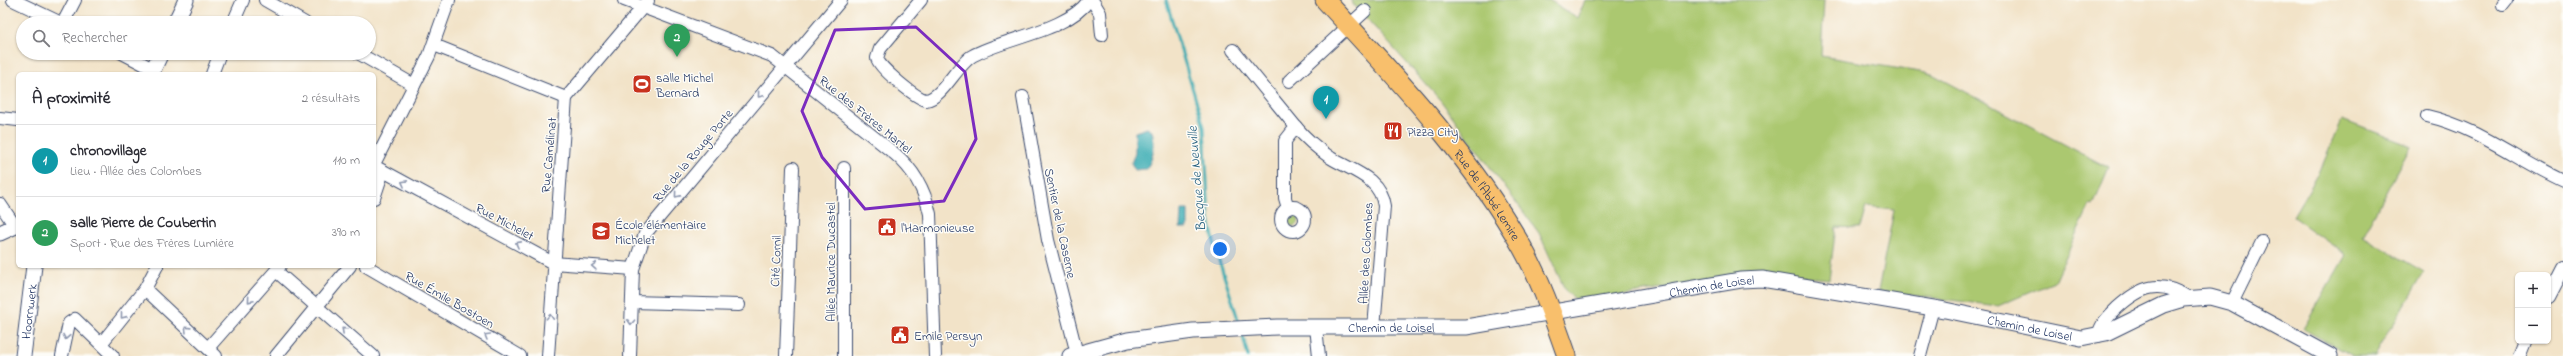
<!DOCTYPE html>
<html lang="fr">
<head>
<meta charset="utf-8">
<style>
  :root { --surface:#fff; --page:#f2f2f3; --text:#2b2b33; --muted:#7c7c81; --line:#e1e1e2; --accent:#111827 }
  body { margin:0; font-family:"Indie Flower",sans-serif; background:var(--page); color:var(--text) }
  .controls { position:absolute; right:12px; bottom:12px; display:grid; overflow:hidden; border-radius:6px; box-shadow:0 1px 3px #0004 }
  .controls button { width:36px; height:36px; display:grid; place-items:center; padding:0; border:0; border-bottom:1px solid var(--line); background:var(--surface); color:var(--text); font:20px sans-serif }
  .you { position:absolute; left:1220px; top:249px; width:14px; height:14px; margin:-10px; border:3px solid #fff; border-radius:50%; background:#1a73e8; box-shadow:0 0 0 6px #1a73e833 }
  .badge { display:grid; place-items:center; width:26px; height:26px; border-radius:50%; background:var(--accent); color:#fff; font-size:13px; font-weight:700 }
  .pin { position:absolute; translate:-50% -33px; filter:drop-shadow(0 1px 2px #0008) }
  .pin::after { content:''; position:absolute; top:21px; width:14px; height:12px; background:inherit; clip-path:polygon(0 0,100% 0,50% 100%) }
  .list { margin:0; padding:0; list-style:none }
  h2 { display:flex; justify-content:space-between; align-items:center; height:52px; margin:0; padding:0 16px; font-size:17px }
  h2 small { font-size:13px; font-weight:400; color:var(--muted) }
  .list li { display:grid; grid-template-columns:26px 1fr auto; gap:12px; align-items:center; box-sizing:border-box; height:72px; padding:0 16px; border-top:1px solid var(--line) }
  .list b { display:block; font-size:15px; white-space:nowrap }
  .list p { margin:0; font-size:13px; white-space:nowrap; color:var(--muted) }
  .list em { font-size:13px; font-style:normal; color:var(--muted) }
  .icon { flex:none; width:22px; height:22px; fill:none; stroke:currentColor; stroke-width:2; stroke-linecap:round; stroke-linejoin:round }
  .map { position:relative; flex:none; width:2563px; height:356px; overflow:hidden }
  .search { position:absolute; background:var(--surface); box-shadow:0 1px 3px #0004; left:16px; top:16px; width:360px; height:44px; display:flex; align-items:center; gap:10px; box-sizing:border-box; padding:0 14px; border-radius:22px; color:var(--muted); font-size:15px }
  .panel { position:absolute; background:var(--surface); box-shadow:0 1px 3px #0004; left:16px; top:72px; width:360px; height:196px; border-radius:6px }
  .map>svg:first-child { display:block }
</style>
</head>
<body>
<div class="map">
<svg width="2563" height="356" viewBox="0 0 2563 356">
  <rect width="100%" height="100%" fill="#fdfcf7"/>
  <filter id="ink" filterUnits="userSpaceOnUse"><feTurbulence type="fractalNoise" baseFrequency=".025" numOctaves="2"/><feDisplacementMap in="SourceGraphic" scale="8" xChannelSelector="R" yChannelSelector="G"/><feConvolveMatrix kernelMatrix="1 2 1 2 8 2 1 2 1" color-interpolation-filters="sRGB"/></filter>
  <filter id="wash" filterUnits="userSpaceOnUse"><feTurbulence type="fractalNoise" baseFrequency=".012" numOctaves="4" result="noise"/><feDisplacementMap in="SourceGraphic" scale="16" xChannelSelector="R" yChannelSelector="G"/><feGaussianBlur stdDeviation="0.9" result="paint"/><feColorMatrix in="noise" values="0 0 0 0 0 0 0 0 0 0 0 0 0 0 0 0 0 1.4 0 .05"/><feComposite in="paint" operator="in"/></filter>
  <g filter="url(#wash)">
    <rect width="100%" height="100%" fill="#f2e3c8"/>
    <g fill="#abc86f" stroke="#637c66">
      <path d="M1350,0H1549L1578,18L1585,0H1824L1821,56L1932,74L2109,168L2093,206L2090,205L2054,282L1998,306L1878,291L1894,210L1866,207L1860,228L1836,227L1829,279L1764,273L1580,302L1566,292L1539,233L1441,101Z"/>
      <path d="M2342,120L2411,146L2362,236L2424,272L2375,356H2353L2303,329L2346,255L2293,217L2319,173Z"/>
      <circle cx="1292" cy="219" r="7"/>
    </g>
    <g fill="#39abb2" stroke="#2a6d88">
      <path d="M1147,128L1152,131C1156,143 1154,159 1146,169L1135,170L1131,163L1135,153V132Z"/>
      <path d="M1181,210H1188V228H1180Z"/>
    </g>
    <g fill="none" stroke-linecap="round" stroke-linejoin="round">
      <g stroke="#39abb2" stroke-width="3">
        <path d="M1166,0L1204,127L1209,219L1216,251L1240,325"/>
        <path d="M1242,333L1248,356"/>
      </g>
    </g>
  </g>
  <g filter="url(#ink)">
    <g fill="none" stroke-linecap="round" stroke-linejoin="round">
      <defs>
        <g id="minor">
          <path d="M13,0L61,23"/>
          <path d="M265,0L305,23"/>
          <path d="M624,0L772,56L895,154C913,169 925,191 930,214L935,356"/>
          <path d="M921,0L880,49L877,58C879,68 916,98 926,100C942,98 957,65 972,56C1004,38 1068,31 1089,0"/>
          <path d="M1092,0L1100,13L1102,35"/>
          <path d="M2503,5L2507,0"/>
          <path d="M63,23L75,0"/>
          <path d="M233,23L243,0"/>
          <path d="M434,45L566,98"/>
          <path d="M1233,50L1296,127L1285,141V198L1288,208"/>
          <path d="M122,53L153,69"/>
          <path d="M358,53L414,85"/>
          <path d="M212,74L220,53"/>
          <path d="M1289,81L1365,11"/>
          <path d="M1023,97L1048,240L1077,354"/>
          <path d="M566,98L648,1"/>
          <path d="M2427,116C2479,128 2515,159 2563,181"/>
          <path d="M0,118L18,120"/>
          <path d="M1296,127C1306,139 1318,149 1331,158C1352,171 1380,177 1384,206L1374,328"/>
          <path d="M374,164L429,56L449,0"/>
          <path d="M374,166L553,263L633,269"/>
          <path d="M374,198L383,171"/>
          <path d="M0,204L15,226"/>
          <circle cx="1293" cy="219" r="12"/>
          <path d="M366,266L520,356"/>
          <path d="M276,271L373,356"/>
          <path d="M145,289L216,356"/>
          <path d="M2548,297L2563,268"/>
          <path d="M632,302L739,305"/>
          <path d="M2232,303L2262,242"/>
          <path d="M1316,327L1319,356"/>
          <path d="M2098,336C2101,323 2108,317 2117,308C2141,286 2160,279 2189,298"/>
          <path d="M101,344L145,289L157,266"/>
          <path d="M208,348L280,266"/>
          <path d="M62,356L69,323L75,319L113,356"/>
          <path d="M276,356L350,266"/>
          <path d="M548,356L566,98"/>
          <path d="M630,356L633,269L645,234L841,0"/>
          <path d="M786,356L793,168"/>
          <path d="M844,356V168"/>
          <path d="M1920,356L1933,308"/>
          <path d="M2519,356L2525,341"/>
        </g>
        <g id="tertiary">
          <path d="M175,23L186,0"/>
          <path d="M151,74L161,53"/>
          <path d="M0,233L18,225"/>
          <path id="s1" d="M23,356L34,266"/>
          <path id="s2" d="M1070,356L1128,340L1193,331L1277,327H1466L1741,280L1762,279L1945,310L2081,338L2106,333L2163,305L2183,299L2210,297L2232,303L2330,356"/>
        </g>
        <g id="primary">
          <path id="s3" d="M1325,0C1396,77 1470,155 1522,247C1541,281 1554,319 1567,356"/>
        </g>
      </defs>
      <use href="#minor" stroke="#3b4a6e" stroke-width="14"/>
      <use href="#tertiary" stroke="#3b4a6e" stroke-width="17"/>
      <use href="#primary" stroke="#3b4a6e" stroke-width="21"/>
      <use href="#minor" stroke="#fff" stroke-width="12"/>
      <use href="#tertiary" stroke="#fff" stroke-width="15"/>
      <use href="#primary" stroke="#f8bf6c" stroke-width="19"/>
    </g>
    <defs><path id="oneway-chevron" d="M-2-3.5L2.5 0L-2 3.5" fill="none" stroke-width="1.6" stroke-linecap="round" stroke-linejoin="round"/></defs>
    <g stroke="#8d97ae">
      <use href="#oneway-chevron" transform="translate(760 95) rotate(130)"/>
      <use href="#oneway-chevron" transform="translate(404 183) rotate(-152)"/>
      <use href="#oneway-chevron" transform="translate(677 195) rotate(130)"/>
      <use href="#oneway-chevron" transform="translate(518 244) rotate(-152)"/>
      <use href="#oneway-chevron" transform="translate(594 266) rotate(-176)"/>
      <use href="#oneway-chevron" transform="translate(250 300) rotate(131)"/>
      <use href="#oneway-chevron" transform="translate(123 316) rotate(129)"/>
      <use href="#oneway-chevron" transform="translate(550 317) rotate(-87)"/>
      <use href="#oneway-chevron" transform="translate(631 322) rotate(93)"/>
      <use href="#oneway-chevron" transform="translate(187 329) rotate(-136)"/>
      <use href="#oneway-chevron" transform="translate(344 330) rotate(-138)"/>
      <use href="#oneway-chevron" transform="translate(487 336) rotate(-150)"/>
      <use href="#oneway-chevron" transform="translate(66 337) rotate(101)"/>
    </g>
  </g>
  <path fill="none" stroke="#7b2cbf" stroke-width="3" stroke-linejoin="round" d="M916,27L965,72L976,139L944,201L865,209L822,157L802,111L835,30Z"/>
  <defs>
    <symbol id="stadium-square" viewBox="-11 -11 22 22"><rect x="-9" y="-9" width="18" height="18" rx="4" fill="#c8321e" stroke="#fdfcf7"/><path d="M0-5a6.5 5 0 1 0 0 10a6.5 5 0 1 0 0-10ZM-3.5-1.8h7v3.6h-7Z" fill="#fff"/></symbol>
    <symbol id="restaurant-square" viewBox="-11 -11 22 22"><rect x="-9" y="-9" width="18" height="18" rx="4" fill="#c8321e" stroke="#fdfcf7"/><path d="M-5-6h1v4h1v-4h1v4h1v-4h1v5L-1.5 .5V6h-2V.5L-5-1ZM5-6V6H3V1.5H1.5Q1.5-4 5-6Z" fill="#fff"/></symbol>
    <symbol id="civic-square" viewBox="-11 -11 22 22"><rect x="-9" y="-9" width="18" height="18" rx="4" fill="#c8321e" stroke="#fdfcf7"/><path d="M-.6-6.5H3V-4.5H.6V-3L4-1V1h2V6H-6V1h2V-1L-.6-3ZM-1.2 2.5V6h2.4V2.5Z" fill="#fff"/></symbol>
    <symbol id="school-square" viewBox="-11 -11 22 22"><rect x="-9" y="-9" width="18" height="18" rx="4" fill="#c8321e" stroke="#fdfcf7"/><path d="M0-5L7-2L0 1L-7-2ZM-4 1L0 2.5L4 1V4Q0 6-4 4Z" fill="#fff"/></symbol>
  </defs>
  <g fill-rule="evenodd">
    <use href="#stadium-square" x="631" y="73" width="22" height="22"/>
    <use href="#restaurant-square" x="1382" y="120" width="22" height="22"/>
    <use href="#civic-square" x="876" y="216" width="22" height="22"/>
    <use href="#school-square" x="590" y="220" width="22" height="22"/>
    <use href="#civic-square" x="889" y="324" width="22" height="22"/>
  </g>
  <g text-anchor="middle" stroke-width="3" stroke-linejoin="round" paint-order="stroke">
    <g font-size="13" fill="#1b2f5e" stroke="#fdfcf7" text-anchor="start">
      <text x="656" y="82">salle Michel<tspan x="656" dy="15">Bernard</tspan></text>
      <text x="1407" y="136">Pizza City</text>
      <text x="615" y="229">École élémentaire<tspan x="615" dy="15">Michelet</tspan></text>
      <text x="901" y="232">l'Harmonieuse</text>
      <text x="914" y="340">Emile Persyn</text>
    </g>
    <g font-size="13" fill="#1b2f5e" stroke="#fdfcf7">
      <text transform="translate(866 114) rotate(39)" y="5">Rue des Frères Martel</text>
      <text transform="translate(548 155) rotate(-85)" y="5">Rue Camélinat</text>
      <text transform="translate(692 155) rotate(-50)" y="5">Rue de la Rouge Porte</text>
      <text dy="5" stroke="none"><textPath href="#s3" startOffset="254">Rue de l'Abbé Lemire</textPath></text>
      <text transform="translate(505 221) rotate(28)" y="5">Rue Michelet</text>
      <text transform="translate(1061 223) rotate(78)" y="5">Sentier de la Caserne</text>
      <text transform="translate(1365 253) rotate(-87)" y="5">Allée des Colombes</text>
      <text transform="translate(775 261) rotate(-88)" y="5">Cité Cornil</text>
      <text transform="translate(830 262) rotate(-90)" y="5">Allée Maurice Ducastel</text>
      <text dy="5" stroke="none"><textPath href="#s2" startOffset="648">Chemin de Loisel</textPath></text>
      <text transform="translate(450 299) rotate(30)" y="5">Rue Émile Bostoen</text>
      <text dy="5" stroke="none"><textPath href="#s1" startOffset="45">Hoornwerk</textPath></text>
      <text dy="5" stroke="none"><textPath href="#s2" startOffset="971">Chemin de Loisel</textPath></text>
      <text dy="5" stroke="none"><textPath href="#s2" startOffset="324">Chemin de Loisel</textPath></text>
    </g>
    <g font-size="14" font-style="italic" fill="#276180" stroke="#fdfcf7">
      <text transform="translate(1196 179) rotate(-95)" y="5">Becque de Neuville</text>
    </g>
  </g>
</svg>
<div class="controls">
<button>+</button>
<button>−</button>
</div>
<div class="you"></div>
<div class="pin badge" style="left:1326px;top:119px;background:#0f9aa8">1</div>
<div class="pin badge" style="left:677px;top:57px;background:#2e9e5b">2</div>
<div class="search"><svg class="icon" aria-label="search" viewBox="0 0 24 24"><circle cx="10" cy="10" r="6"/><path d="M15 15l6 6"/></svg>Rechercher</div>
<section class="panel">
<h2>À proximité<small>2 résultats</small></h2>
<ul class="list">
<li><span class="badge" style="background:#0f9aa8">1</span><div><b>chronovillage</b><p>Lieu · Allée des Colombes</p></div><em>110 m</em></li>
<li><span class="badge" style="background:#2e9e5b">2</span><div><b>salle Pierre de Coubertin</b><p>Sport · Rue des Frères Lumière</p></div><em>390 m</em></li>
</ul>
</section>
</div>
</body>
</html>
